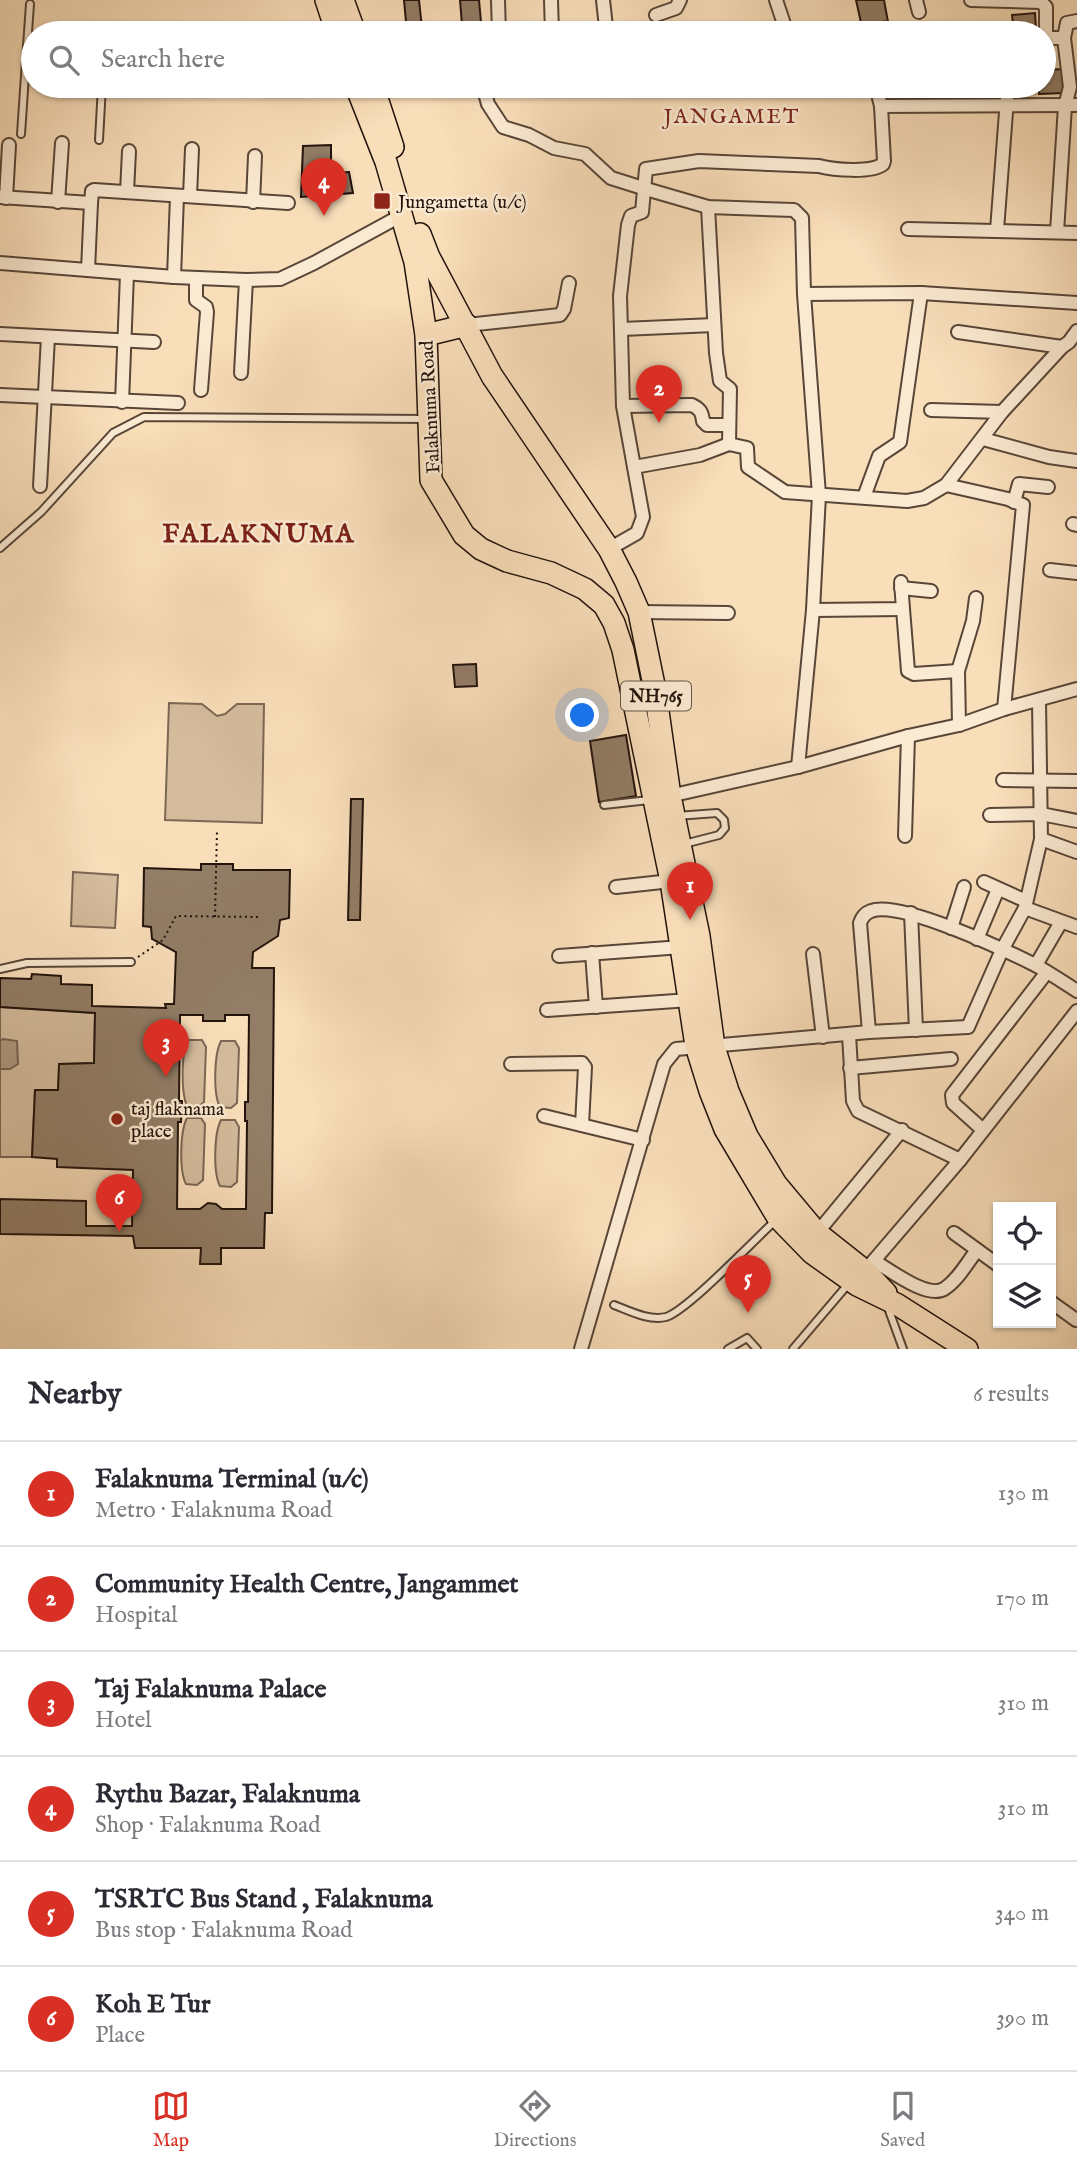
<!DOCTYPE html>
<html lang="en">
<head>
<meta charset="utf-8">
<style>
  :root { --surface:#fff; --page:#f2f2f3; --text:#2b2b33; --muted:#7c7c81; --line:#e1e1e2; --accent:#d93025 }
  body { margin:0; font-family:"IM FELL English",serif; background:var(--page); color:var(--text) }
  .controls { position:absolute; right:21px; bottom:21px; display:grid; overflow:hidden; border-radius:0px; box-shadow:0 2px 5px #0004 }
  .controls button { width:63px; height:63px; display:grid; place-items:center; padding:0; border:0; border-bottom:2px solid var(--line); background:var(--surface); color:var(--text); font:35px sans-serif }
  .you { position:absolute; left:583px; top:716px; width:24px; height:24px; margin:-18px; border:5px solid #fff; border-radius:50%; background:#1a73e8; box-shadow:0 0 0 10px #1a73e833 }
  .badge { display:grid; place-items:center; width:46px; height:46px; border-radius:50%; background:var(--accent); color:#fff; font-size:23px; font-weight:700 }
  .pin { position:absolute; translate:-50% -58px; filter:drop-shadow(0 2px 4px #0008) }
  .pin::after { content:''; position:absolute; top:37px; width:24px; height:21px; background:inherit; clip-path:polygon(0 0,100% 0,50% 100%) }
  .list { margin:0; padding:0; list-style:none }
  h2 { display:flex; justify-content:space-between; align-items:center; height:91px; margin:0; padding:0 28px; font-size:30px }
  h2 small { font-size:23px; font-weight:400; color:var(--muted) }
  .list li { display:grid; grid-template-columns:46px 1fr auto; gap:21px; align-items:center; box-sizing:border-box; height:105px; padding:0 28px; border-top:2px solid var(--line) }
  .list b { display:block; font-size:26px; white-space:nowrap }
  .list p { margin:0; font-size:23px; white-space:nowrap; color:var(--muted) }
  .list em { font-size:23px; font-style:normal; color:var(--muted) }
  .icon { flex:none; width:38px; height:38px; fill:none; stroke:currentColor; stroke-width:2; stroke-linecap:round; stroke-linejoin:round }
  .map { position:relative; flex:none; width:1077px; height:1349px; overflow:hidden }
  .search { position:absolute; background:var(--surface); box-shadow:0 2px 5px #0004; left:21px; right:21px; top:21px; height:77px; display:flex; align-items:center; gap:18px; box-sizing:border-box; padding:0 24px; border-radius:38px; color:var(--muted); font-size:26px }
  .sheet { height:721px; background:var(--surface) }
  nav { display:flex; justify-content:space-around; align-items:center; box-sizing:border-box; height:98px; border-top:2px solid var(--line); background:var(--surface); font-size:19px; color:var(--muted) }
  nav a { display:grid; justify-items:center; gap:4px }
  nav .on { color:var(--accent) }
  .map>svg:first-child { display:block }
</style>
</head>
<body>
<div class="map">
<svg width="1077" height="1349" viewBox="0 0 1077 1349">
  <rect width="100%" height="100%" fill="#f9deba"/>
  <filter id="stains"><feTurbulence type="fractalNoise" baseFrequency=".00286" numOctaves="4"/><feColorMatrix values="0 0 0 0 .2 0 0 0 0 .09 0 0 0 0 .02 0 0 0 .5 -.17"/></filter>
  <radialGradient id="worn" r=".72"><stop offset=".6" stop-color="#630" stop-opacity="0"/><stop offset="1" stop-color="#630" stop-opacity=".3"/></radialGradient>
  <g fill="#d4bb9c" stroke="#7b6754" stroke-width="2">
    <path d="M169,703L202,704L217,716L225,714L237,704H264L262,823L165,820Z"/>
    <path d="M73,872L118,875L115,928L71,926Z"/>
    <path d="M0,1007L95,1013L94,1063L60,1064L58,1090H35L32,1157H0Z"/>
    <path d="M188,1040H202L206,1047L204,1102L198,1107L187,1106C181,1093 181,1053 188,1040Z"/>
    <path d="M221,1041H235L239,1048L237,1103L231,1108L220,1107C213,1094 214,1054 221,1041Z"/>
    <path d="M187,1118H201L205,1124L203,1180L197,1185L186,1184C179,1171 180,1131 187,1118Z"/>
    <path d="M221,1120H235L239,1127L237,1182L231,1187L220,1186C213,1173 214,1133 221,1120Z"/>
  </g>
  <path fill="#b0997f" stroke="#776351" stroke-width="2" d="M3,1039L17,1041L18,1064L10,1069H0V1041Z"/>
  <g fill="#927d66" stroke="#22130c" stroke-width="2" fill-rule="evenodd">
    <path d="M404,0H419L422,28L428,33H407Z"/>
    <path d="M460,0H479L482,33H434L459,31L462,25Z"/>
    <path d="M856,0H884L888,22L862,27Z"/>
    <path d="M1035,13L1036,30L1014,32L1012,15Z"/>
    <path d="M1064,69V93L1039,94V86H1044V70Z"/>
    <path d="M331,145V173L349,172L353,193L301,197L303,146Z"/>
    <path d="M476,664L477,686L455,687L453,665Z"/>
    <path d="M626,735L636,796L599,802L590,741Z"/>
    <path d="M351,799H363L360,920H348Z"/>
    <path d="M201,864H233V870H290L289,918L280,920L278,936L253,952L252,968H274L272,1213H265L264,1248H221V1264H200L201,1248H135L133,1236L0,1234V1199L86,1201V1226H132L133,1170L57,1167V1159L32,1157L35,1090H58L59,1064L94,1063L95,1013L0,1007V978L31,979L32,974L61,976V984L92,985V1006L166,1008L165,1004H174L176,952L152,939L151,927L143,926L144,868L201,870ZM180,1015H203V1021H225V1015H249L248,1102H245V1121H247L246,1209H222L216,1204L208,1203L200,1209H177L178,1122H181L182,1101H179Z"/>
  </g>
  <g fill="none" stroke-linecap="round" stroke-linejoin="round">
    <defs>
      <g id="service">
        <path d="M27,46L30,4"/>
        <path d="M21,134L27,46L33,47"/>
        <path d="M99,140L102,86"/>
        <path d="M0,548L41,512L113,433L144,417L426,419"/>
        <path d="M604,805L649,800"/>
        <path d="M676,816L717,813L724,820L725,828L719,835L684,844"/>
        <path d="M0,969L27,963L131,962"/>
        <path d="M614,1305C630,1311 649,1321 666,1317C688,1310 755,1239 776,1220"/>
        <path d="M887,1305L903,1349"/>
        <path d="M728,1349L747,1338L757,1349"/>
        <path d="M793,1349L850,1282"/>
      </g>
      <g id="minor">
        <path d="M498,0L499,33"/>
        <path d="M551,0L552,33"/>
        <path d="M603,0L606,27"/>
        <path d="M776,0L787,33"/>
        <path d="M916,0L919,12"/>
        <path d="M971,0L1041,2L1046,7V38"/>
        <path d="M656,15L676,8L680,0"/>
        <path d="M885,28L886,33"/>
        <path d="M1044,38H1064L1070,87L1065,106L1057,232"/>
        <path d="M1064,38L1067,23L1077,21"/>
        <path d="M483,86L488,104L503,127L529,135L554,148L585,154L611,178L646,189L708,207L794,210L802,218L804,294L819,495L813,610L798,767"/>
        <path d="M876,86L881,106L1077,105"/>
        <path d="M127,192L129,151"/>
        <path d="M190,196L192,149"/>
        <path d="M0,197L91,203L92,191L94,190L288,203"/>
        <path d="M6,198L9,145"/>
        <path d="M58,202L62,143"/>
        <path d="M253,202L255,156"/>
        <path d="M708,207L716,353L720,381L730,389L729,444L747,448L748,467L785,492L907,501L924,498L946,485L1002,412L1062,347L1069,342L1077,331"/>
        <path d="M908,229L1077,233"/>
        <path d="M997,230L1008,86"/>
        <path d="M0,263L174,277L246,280L280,279L314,263L402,215"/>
        <path d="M88,270L91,203"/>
        <path d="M174,277L177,196"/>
        <path d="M196,278V300L206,307L207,312L201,390"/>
        <path d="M804,294L921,293L1077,303"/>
        <path d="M467,325L560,315L564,309L569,283"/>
        <path d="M622,329L714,325"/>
        <path d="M958,332L1062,347"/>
        <path d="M0,334L154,342"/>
        <path d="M241,373L246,280"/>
        <path d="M0,395L178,403"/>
        <path d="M122,402L127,274"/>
        <path d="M623,406L692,405C700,409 702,412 703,421L707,425H728"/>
        <path d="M931,410L1002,412"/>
        <path d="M983,439L1049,457L1077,461"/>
        <path d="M634,467L700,455L729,444"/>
        <path d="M946,485L1008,499L1023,505L1004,709"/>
        <path d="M40,486L48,337"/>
        <path d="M864,497L879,456L900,442L921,293"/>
        <path d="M1014,502L1019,484L1048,487"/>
        <path d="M1073,524L1077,525"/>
        <path d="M609,549L637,533L643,517L623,406L620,296L628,225L631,216L642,212L646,169L699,161L819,166C834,170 872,173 883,164L884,161L881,106"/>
        <path d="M1050,570L1077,573"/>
        <path d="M901,588L931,591"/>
        <path d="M903,609L908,671L914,674L958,671L959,725"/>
        <path d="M813,610L903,609L901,582"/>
        <path d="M639,612L728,613"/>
        <path d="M958,671L973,621L976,598"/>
        <path d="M1003,780L1077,781"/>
        <path d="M665,797L798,767L908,736L959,725L1004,709L1077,689"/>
        <path d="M990,815L1041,814L1077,821"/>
        <path d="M905,836L908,736"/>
        <path d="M1041,839L1077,852"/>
        <path d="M984,882L1026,901"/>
        <path d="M616,887L671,881"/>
        <path d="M1025,908L1077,927"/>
        <path d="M911,913L916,1030"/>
        <path d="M951,928L964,887"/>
        <path d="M977,939L998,889"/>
        <path d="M592,953L596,1007"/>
        <path d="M813,954L823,1037"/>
        <path d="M559,956L682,947"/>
        <path d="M1036,965L1061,922"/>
        <path d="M547,1010L690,1000"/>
        <path d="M869,1032L860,923C862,917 865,913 871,911C900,900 1005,950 1035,965C1050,973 1063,982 1077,991"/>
        <path d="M849,1035L853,1101L858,1111L960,1160"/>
        <path d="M511,1064L582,1063L585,1067L582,1125"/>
        <path d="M850,1068L951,1059"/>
        <path d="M544,1116L643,1140"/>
        <path d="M983,1130L953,1103L952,1095L1047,972"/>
        <path d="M817,1233L902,1130"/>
        <path d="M954,1233L998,1265"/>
        <path d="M874,1261C890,1270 927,1299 944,1289C958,1280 967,1263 977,1250"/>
        <path d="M865,1271L960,1160L1077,1011"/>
        <path d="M1051,1302L1076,1320"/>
        <path d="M581,1349L664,1064L676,1049L869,1032L968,1027L1002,950L1025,908L1041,839L1039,700"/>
      </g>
      <g id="trunk">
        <path d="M326,0L337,33"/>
        <path d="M343,0L355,33"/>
        <path d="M356,86L386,162L415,262L426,335L431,480L464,535L481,549L507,561L551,573L585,589L604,605L614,623L623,650L671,881L696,1046L710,1091L725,1129L778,1218L812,1253L857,1285L898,1305L967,1349"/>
        <path d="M373,86L393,147"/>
        <path d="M420,234L429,257L492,376L609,549L626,582L639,612L655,690L670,796L699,936L714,1047L728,1091L747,1136L776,1184L817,1233L865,1271L886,1293"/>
        <path d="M426,335L467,325"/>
      </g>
    </defs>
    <use href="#service" stroke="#584638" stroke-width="10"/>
    <use href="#minor" stroke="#584638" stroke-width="16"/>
    <use href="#trunk" stroke="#22130c" stroke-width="24"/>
    <g stroke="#22130c" stroke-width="2" stroke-dasharray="2 3.5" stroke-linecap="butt">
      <path d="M215,917L217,830"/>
      <path d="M138,957L163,940L176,916L259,917"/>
    </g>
    <use href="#service" stroke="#fbead2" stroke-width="6"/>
    <use href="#minor" stroke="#fbead2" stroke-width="12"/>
    <use href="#trunk" stroke="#f9deba" stroke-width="21"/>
  </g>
  <g fill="#8f2418" stroke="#fbead2" stroke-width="2.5">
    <rect x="373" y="192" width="18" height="18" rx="3.5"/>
    <circle cx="117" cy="1119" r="7"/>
  </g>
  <g text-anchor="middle" stroke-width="5" stroke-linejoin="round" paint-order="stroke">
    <rect fill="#fbead2" stroke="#635447" stroke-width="2" x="621" y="681.5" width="70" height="29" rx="5"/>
    <g font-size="18" font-weight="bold" fill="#22130c">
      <text x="656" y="702">NH765</text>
    </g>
    <g font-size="19" fill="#22130c" stroke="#fbead2" text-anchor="start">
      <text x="398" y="208">Jungametta (u/c)</text>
      <text x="131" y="1115">taj flaknama<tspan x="131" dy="22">place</tspan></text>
    </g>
    <g font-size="19" fill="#22130c" stroke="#fbead2">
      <text transform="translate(429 407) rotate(-93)" y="7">Falaknuma Road</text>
    </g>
    <g font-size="21" letter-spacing="2" fill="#7a1f14" stroke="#fbead2">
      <text x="732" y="123">JANGAMET</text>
    </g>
    <g font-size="26" font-weight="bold" letter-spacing="2" fill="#7a1f14" stroke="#fbead2">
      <text x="259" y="542">FALAKNUMA</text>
    </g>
  </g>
  <rect width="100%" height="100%" filter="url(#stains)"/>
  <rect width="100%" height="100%" fill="url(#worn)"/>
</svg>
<div class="controls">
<button><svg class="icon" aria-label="locate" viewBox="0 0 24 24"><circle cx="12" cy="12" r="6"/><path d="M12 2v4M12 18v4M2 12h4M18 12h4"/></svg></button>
<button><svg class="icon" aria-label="layers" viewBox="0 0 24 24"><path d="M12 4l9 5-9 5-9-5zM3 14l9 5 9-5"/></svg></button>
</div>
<div class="you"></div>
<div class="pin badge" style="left:690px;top:920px">1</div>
<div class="pin badge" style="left:659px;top:423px">2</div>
<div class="pin badge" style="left:166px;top:1077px">3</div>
<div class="pin badge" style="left:324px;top:216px">4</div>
<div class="pin badge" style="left:748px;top:1313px">5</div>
<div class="pin badge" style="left:119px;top:1232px">6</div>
<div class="search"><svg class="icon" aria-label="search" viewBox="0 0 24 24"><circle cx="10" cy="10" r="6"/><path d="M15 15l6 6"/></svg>Search here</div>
</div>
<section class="sheet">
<h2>Nearby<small>6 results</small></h2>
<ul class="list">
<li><span class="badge">1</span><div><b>Falaknuma Terminal (u/c)</b><p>Metro · Falaknuma Road</p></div><em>130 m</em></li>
<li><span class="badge">2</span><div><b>Community Health Centre, Jangammet</b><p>Hospital</p></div><em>170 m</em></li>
<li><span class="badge">3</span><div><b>Taj Falaknuma Palace</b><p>Hotel</p></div><em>310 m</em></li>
<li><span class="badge">4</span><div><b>Rythu Bazar, Falaknuma</b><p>Shop · Falaknuma Road</p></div><em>310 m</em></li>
<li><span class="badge">5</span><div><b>TSRTC Bus Stand , Falaknuma</b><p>Bus stop · Falaknuma Road</p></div><em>340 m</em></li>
<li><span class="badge">6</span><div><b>Koh E Tur</b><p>Place</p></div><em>390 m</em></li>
</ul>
</section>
<nav>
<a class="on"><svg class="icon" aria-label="map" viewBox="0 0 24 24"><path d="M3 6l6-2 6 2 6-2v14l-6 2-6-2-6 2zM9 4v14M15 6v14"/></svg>Map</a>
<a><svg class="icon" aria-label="directions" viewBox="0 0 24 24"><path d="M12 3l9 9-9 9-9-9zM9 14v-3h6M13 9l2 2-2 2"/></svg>Directions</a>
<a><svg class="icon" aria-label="saved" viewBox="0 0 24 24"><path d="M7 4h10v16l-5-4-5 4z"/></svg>Saved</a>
</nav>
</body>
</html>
